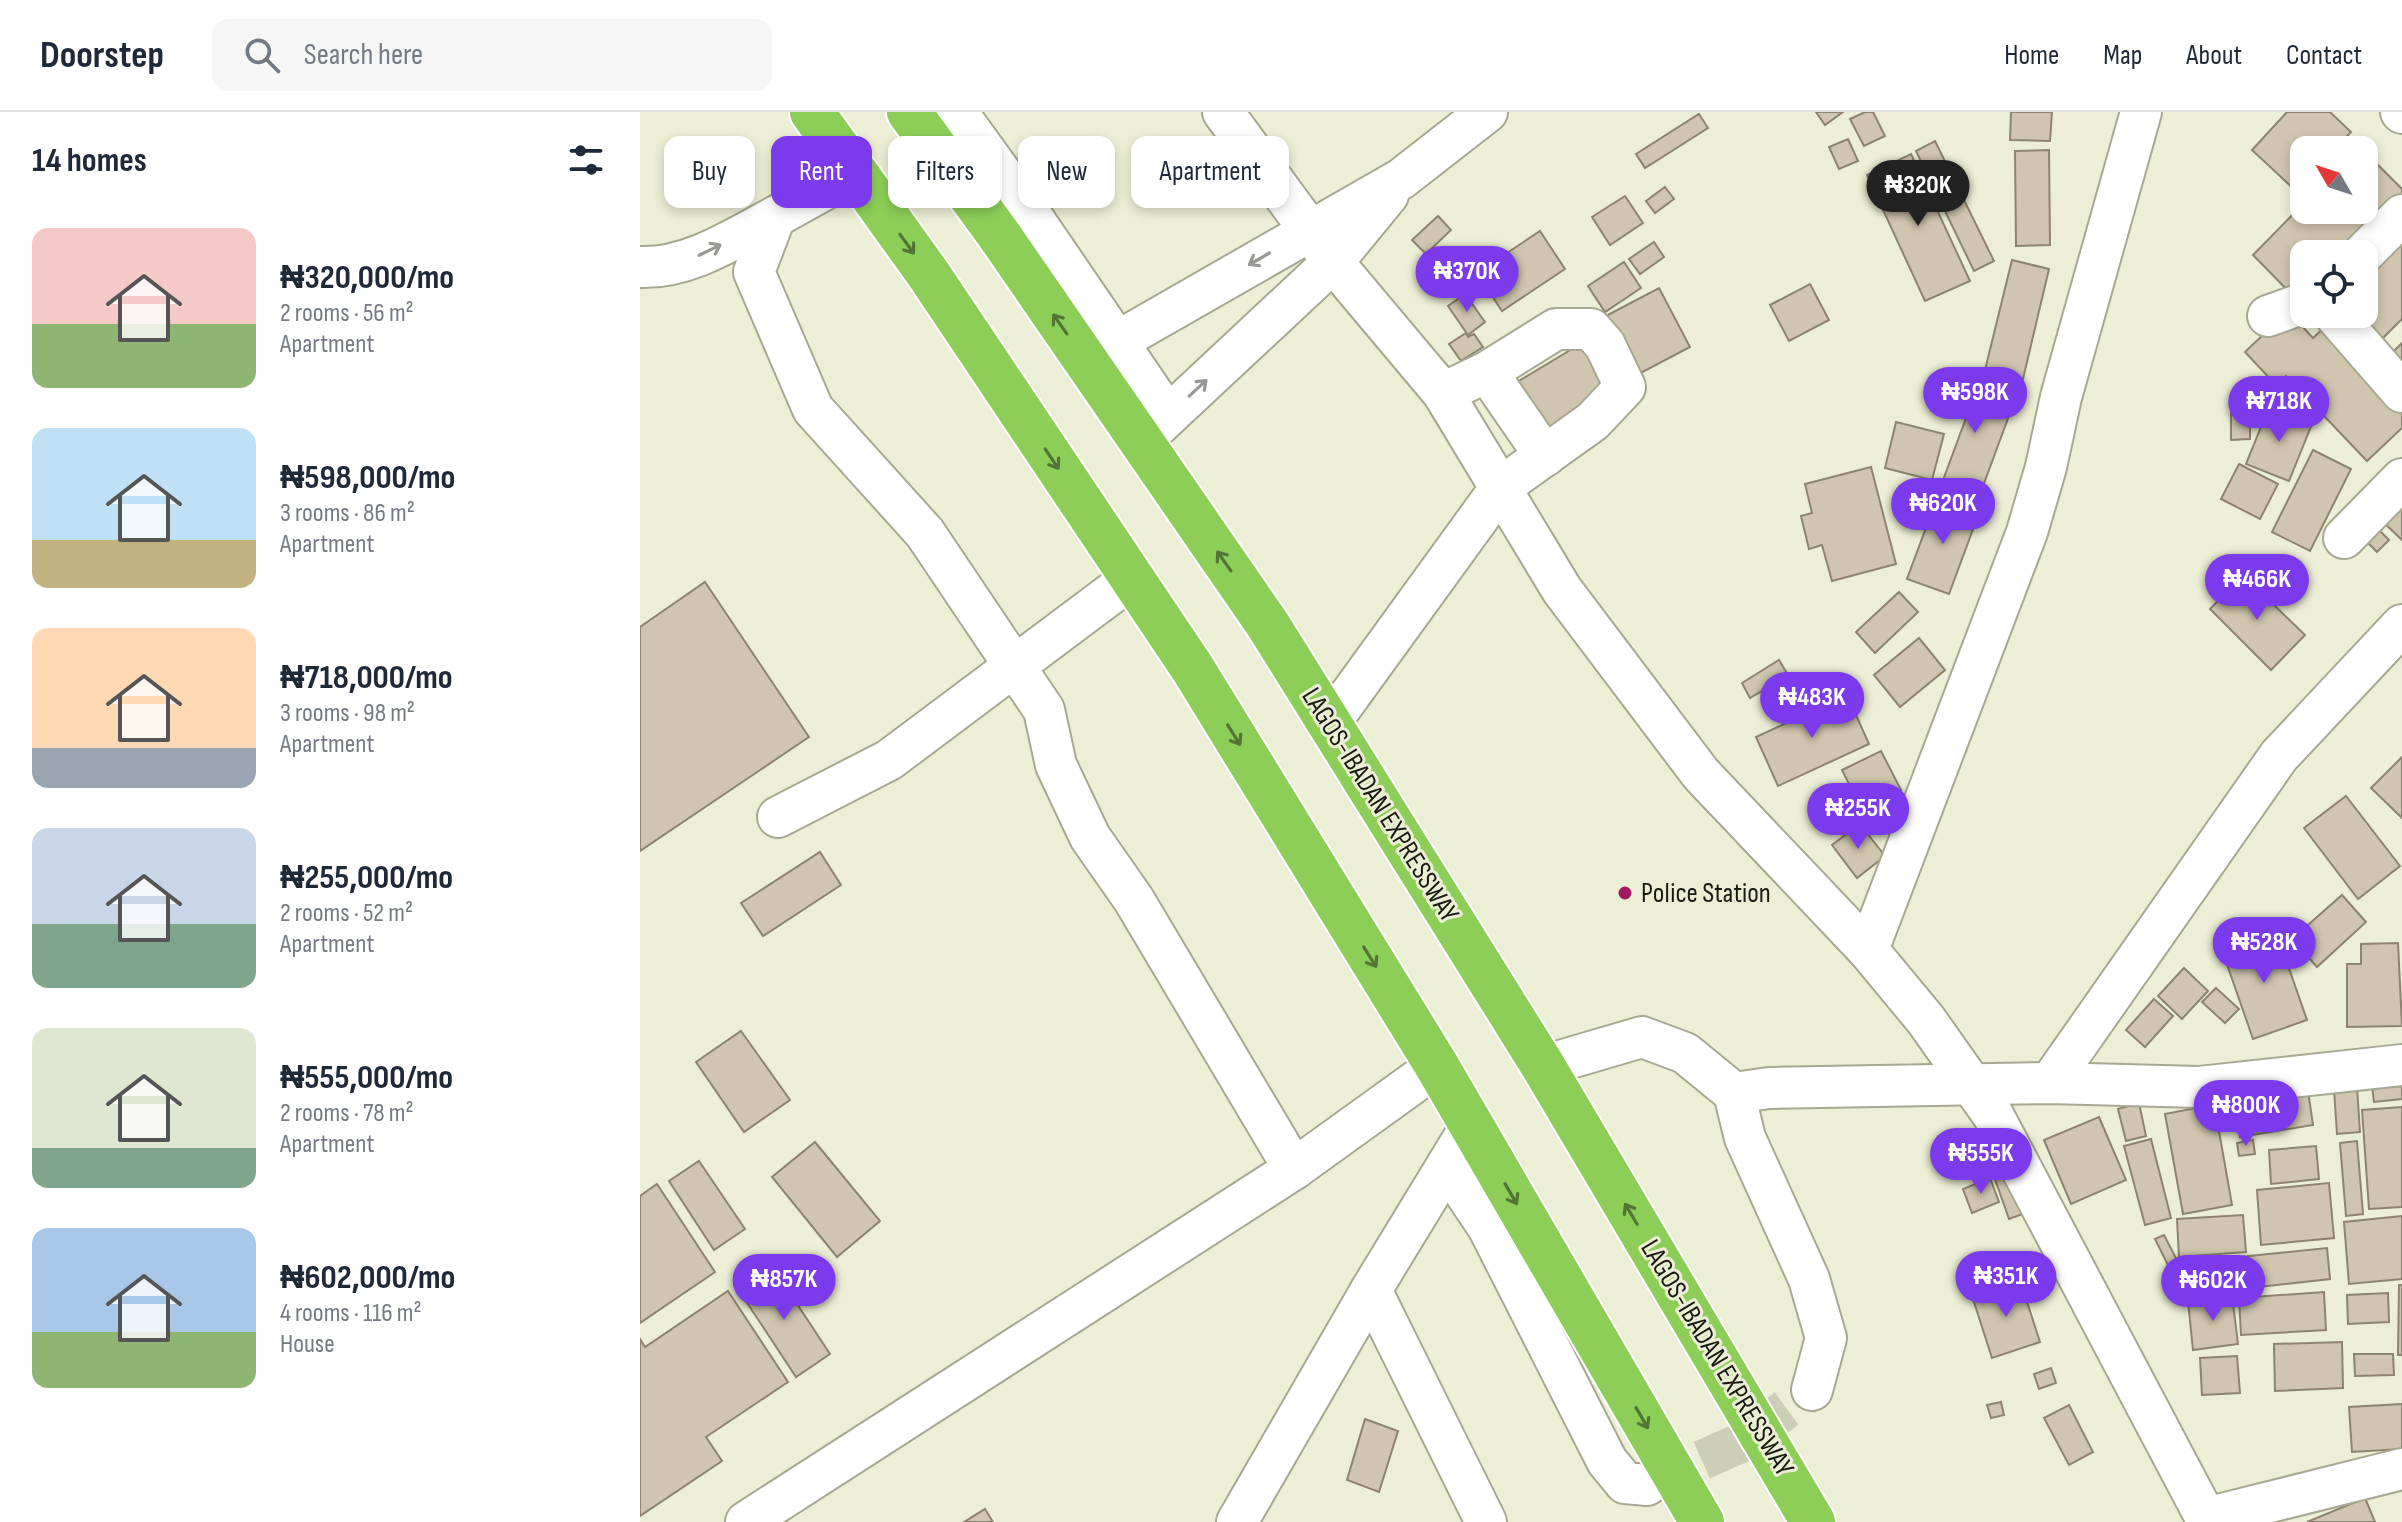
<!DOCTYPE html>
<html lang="en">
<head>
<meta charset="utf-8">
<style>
  :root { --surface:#fff; --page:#f6f6f7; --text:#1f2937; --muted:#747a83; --line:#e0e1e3; --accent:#7c3aed }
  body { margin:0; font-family:"Sofia Sans Condensed",sans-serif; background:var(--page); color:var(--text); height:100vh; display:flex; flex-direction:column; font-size:30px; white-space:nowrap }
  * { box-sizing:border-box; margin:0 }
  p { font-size:26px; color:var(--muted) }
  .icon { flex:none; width:44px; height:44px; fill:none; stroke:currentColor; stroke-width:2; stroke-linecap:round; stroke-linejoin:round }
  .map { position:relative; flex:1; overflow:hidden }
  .side { display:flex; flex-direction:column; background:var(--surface); width:640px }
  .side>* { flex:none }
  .hud { position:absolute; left:24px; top:24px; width:760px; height:72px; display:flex; gap:16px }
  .needle { width:52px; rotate:309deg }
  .controls { position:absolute; left:1650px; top:24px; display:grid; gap:16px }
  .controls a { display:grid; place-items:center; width:88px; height:88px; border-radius:16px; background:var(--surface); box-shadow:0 4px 12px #0003; font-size:40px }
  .price { position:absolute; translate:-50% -68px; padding:0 18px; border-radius:28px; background:var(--accent); color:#fff; font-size:26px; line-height:52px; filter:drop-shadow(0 2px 4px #0008) }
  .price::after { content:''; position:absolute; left:50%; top:48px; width:24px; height:18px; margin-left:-12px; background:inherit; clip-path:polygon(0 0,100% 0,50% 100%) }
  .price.on { background:#222; color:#fff }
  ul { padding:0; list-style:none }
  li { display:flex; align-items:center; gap:24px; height:200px; padding:0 32px }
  li span { display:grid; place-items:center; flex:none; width:224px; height:160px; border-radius:16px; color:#555 }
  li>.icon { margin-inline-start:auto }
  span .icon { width:96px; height:96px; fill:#fffc; stroke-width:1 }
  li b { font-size:34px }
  h2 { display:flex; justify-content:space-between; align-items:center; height:96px; padding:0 32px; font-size:34px }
  .chip { padding:0 28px; border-radius:16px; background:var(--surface); box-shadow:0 4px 12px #0003; font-size:28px; line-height:72px }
  .chip.on { background:var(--accent); color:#fff }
  header { display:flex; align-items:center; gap:48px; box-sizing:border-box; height:112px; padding:0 40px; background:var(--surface); border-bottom:2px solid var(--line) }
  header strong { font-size:38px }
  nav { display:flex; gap:44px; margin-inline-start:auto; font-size:28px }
  .search { width:560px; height:72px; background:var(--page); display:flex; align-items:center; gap:20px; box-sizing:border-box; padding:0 28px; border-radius:16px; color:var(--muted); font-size:30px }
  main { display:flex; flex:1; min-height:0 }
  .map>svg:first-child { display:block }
  .building { fill:#d0c6af; stroke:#8d846f; stroke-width:2 }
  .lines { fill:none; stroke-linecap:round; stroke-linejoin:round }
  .minor-tunnel { stroke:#ccceb8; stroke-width:40; stroke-dasharray:40 20; stroke-linecap:butt }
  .minor-casing { stroke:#a7a891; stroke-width:44 }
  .highway-casing { stroke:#fff; stroke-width:48 }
  .minor { stroke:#fff; stroke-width:40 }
  .highway { stroke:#8dce59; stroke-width:44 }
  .oneway { stroke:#537435 }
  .oneway2 { stroke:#989894 }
  .poi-dot { fill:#a31962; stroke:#eceed5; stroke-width:3 }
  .labels { text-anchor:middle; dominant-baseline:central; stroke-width:6; stroke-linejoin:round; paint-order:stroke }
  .street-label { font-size:28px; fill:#191a11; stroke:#eceed5 }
  .poi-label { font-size:28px; fill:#191a11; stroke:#eceed5; text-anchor:start }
</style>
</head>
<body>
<header>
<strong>Doorstep</strong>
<div class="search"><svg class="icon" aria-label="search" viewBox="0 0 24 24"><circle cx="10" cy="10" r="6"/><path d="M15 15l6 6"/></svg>Search here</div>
<nav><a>Home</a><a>Map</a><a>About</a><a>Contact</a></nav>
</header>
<main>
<section class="side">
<h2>14 homes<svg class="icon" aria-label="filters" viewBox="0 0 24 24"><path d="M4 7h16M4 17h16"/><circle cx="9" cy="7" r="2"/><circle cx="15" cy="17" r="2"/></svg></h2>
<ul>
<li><span style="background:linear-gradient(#f6c9c9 60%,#8fb573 0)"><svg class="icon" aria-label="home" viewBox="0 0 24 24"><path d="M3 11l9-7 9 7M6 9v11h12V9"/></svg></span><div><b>₦320,000/mo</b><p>2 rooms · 56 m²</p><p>Apartment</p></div></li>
<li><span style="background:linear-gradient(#bfe0f5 70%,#c2b280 0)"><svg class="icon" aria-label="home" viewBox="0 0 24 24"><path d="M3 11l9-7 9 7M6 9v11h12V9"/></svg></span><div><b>₦598,000/mo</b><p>3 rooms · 86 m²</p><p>Apartment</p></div></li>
<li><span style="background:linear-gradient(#ffd9b3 75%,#9aa5b1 0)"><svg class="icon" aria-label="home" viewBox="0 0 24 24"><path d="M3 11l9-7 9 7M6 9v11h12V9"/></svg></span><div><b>₦718,000/mo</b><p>3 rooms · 98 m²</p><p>Apartment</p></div></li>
<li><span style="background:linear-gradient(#c9d6e8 60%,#7fa58c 0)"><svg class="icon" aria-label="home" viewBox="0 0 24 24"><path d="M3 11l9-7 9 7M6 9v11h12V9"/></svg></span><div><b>₦255,000/mo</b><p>2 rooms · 52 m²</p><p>Apartment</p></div></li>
<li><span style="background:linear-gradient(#dfe7d0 75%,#7fa58c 0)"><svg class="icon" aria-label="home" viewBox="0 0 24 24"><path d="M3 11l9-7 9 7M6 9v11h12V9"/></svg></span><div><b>₦555,000/mo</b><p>2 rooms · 78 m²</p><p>Apartment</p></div></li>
<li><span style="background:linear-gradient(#a9c7e8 65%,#8fb573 0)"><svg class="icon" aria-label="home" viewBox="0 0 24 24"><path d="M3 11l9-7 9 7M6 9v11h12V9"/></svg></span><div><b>₦602,000/mo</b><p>4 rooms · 116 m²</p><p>House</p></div></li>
</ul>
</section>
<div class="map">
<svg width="1762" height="1410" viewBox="0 0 1762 1410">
  <rect width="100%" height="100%" fill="#eceed5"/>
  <g class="building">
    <path d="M 1176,0 L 1203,0 L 1185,13 Z"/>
    <path d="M 1225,0 L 1233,0 L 1245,24 L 1224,34 L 1210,7 Z"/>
    <path d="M 1371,0 L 1412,0 L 1410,29 L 1370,28 Z"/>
    <path d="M 1647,0 L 1690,0 L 1711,20 L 1694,38 L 1664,38 L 1664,70 L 1656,79 L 1612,38 Z"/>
    <path d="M 1059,2 L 1068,16 L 1005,56 L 996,42 Z"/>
    <path d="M 1208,27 L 1218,49 L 1199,57 L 1189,35 Z"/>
    <path d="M 1295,29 L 1354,149 L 1334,159 L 1276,39 Z"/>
    <path d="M 1409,38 L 1410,133 L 1376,134 L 1375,39 Z"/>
    <path d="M 1724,39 L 1762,77 L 1762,87 L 1707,142 L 1664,142 L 1664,185 L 1659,190 L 1613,143 L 1664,91 L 1664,98 L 1724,98 Z"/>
    <path d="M 1271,42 L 1330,169 L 1285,189 L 1227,63 Z"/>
    <path d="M 1025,75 L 1034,87 L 1015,101 L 1006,89 Z"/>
    <path d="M 985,84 L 1003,111 L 970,133 L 952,105 Z"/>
    <path d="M 798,104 L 811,118 L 786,142 L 772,128 Z"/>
    <path d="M 900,119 L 925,157 L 862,199 L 837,161 Z"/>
    <path d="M 1762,123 L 1762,207 L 1743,226 L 1720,202 L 1724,202 L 1724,161 Z"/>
    <path d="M 1014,130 L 1024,145 L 1000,162 L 989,147 Z"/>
    <path d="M 1372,148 L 1409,157 L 1382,271 L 1344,262 Z"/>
    <path d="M 984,150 L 1001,176 L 965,200 L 948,174 Z"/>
    <path d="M 1170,172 L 1189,208 L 1149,229 L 1130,193 Z"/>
    <path d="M 1019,176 L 1050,235 L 997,263 L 966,204 Z"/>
    <path d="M 825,182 L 845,210 L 828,223 L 808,194 Z"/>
    <path d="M 1648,199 L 1673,226 L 1687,213 L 1762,292 L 1762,316 L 1727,349 L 1646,264 L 1636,273 L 1605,240 Z"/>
    <path d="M 826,221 L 828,225 L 834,222 L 843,235 L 821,249 L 809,232 Z"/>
    <path d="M 952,225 L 981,272 L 896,324 L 867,276 Z"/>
    <path d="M 1762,231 L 1762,258 L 1748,245 Z"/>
    <path d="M 1313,268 L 1374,290 L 1339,385 L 1302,371 L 1326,306 L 1302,298 Z"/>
    <path d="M 1591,286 L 1610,286 L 1610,327 L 1591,328 Z"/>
    <path d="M 1629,295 L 1672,312 L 1649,369 L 1606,352 Z"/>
    <path d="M 1256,310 L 1304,322 L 1292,368 L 1245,356 Z"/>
    <path d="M 1673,338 L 1711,357 L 1670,439 L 1632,420 Z"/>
    <path d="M 1599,352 L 1638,372 L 1620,407 L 1581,387 Z"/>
    <path d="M 1231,355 L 1256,452 L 1192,469 L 1182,433 L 1169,437 L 1161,404 L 1172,401 L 1165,372 Z"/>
    <path d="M 1762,385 L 1762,428 L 1741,408 Z"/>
    <path d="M 1297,386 L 1339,401 L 1309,482 L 1267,467 Z"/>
    <path d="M 1737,416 L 1749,428 L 1737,440 L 1725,428 Z"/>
    <path d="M 1603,463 L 1665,523 L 1631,558 L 1570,497 Z"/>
    <path d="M 65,470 L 169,625 L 0,739 L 0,515 Z"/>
    <path d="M 1259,480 L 1278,500 L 1235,541 L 1216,520 Z"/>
    <path d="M 1279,526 L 1305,558 L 1260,595 L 1234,563 Z"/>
    <path d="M 1139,548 L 1148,563 L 1110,586 L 1102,571 Z"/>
    <path d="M 1207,583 L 1229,632 L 1138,674 L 1116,625 Z"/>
    <path d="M 1241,639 L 1261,678 L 1222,698 L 1202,658 Z"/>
    <path d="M 1762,645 L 1762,706 L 1731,676 Z"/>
    <path d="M 1706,684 L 1760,754 L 1718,787 L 1664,716 Z"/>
    <path d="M 1220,712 L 1245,744 L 1217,766 L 1192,733 Z"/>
    <path d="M 180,740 L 201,773 L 123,824 L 101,791 Z"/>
    <path d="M 1702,783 L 1726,810 L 1677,855 L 1652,827 Z"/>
    <path d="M 1636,819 L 1667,908 L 1613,927 L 1582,838 Z"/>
    <path d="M 1758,831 L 1762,914 L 1707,915 L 1707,852 L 1721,852 L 1721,832 Z"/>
    <path d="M 1544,856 L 1568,879 L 1542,907 L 1518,884 Z"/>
    <path d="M 1576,876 L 1599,897 L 1585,911 L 1562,890 Z"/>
    <path d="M 1514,887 L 1533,904 L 1505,935 L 1486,918 Z"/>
    <path d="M 101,919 L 150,988 L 104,1020 L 56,950 Z"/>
    <path d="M 1762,971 L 1762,987 L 1734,990 L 1732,974 Z"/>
    <path d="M 1667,972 L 1673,1013 L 1600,1025 L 1594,984 Z"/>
    <path d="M 1717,975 L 1720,1020 L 1697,1022 L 1694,977 Z"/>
    <path d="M 1499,991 L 1506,1024 L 1486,1029 L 1478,997 Z"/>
    <path d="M 1561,995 L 1563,1004 L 1576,1002 L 1592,1093 L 1543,1102 L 1525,1002 Z"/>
    <path d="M 1762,995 L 1762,1095 L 1729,1097 L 1722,998 Z"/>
    <path d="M 1459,1005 L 1486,1068 L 1431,1092 L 1404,1028 Z"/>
    <path d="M 1511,1027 L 1531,1106 L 1505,1113 L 1484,1034 Z"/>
    <path d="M 1613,1028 L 1615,1042 L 1599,1044 L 1597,1031 Z"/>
    <path d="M 1717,1029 L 1723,1102 L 1706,1104 L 1700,1031 Z"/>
    <path d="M 175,1030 L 240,1109 L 197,1145 L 132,1065 Z"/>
    <path d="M 1676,1034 L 1679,1067 L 1631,1072 L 1629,1038 Z"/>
    <path d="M 59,1049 L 105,1117 L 74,1138 L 29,1069 Z"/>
    <path d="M 1369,1062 L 1383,1102 L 1369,1107 L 1355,1067 Z"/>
    <path d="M 1350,1066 L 1359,1090 L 1332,1101 L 1323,1077 Z"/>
    <path d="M 1689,1071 L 1694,1126 L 1621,1133 L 1617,1078 Z"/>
    <path d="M 17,1072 L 75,1160 L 0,1211 L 0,1084 Z"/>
    <path d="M 1603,1103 L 1606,1140 L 1539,1145 L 1537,1107 Z"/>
    <path d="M 1762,1104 L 1762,1167 L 1709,1172 L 1704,1110 Z"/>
    <path d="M 1524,1123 L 1537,1148 L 1528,1153 L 1515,1127 Z"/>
    <path d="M 1687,1136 L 1690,1167 L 1573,1180 L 1571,1148 Z"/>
    <path d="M 132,1154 L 190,1242 L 156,1265 L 98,1177 Z"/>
    <path d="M 1380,1168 L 1400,1230 L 1352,1246 L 1332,1184 Z"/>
    <path d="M 1759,1173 L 1762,1173 L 1762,1243 L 1758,1243 Z"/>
    <path d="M 88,1179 L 148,1270 L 66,1325 L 82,1349 L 0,1404 L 0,1227 L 5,1235 Z"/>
    <path d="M 1684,1180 L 1686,1218 L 1601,1223 L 1599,1186 Z"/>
    <path d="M 1748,1181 L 1749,1210 L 1708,1212 L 1707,1183 Z"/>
    <path d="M 1592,1183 L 1598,1232 L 1553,1238 L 1548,1189 Z"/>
    <path d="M 1702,1230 L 1703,1276 L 1635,1279 L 1634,1232 Z"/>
    <path d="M 1714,1242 L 1753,1242 L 1754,1263 L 1715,1264 Z"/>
    <path d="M 1597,1244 L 1600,1281 L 1562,1283 L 1560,1246 Z"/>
    <path d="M 1411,1256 L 1416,1271 L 1399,1277 L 1394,1262 Z"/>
    <path d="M 1361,1290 L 1364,1303 L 1351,1306 L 1347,1293 Z"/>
    <path d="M 1762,1292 L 1762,1337 L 1712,1340 L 1709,1295 Z"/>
    <path d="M 1429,1293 L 1453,1340 L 1429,1353 L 1404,1306 Z"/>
    <path d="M 725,1307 L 758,1319 L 739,1380 L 707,1368 Z"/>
    <path d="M 1725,1386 L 1735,1410 L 1667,1410 Z"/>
    <path d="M 345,1397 L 353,1410 L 324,1410 Z"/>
  </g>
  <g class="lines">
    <path class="minor-tunnel" d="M 1007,1373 L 1098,1332 L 1172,1278"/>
    <g class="minor-casing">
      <g id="minor">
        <path d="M 317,0 L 382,90 L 528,304"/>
        <path d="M 583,0 L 693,150 L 803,281 L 922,478 L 1061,662 L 1228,838 L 1286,908 L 1353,1003 L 1568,1410"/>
        <path d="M 1761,0 L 1762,1"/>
        <path d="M 216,60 L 135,105 L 114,160 L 173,297 L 285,421 L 404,598 L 416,653 L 450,725 L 494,788 L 654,1057"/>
        <path d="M 1723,142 L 1762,103"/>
        <path d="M 0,155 C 48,157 93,127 135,105"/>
        <path d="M 1694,202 L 1762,280"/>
        <path d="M 1628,204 L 1664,191"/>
        <path d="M 445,248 L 761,67 L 847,0"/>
        <path d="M 847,260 L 905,344"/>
        <path d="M 511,320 L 693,150 L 748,83"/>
        <path d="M 1704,426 L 1762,367"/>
        <path d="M 689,612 L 861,375 L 953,309 L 985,275 L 965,233 L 951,217 L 916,217 L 847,260 L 803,281"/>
        <path d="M 138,705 L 249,648 L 492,466"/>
        <path d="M 1228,838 L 1387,420 L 1406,355 L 1421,285 L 1501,0"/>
        <path d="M 903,954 L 1002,925 L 1045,941 L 1094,981 L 1129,976 L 1410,971 L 1559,975 L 1762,953"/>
        <path d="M 1410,971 L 1639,644 L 1762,513"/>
        <path d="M 1094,981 L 1105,1026 L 1169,1167 L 1186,1226 L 1172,1278"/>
        <path d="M 807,1054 L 848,1115 L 967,1349 L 985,1371 L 1007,1373"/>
        <path d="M 731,1178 L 846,1410"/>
        <path d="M 1566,1406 L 1762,1357"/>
        <path d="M 106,1410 L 654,1057 L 797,954"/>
        <path d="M 597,1410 L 731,1178 L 831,1014"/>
      </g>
    </g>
    <g class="highway-casing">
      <g id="highway">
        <path d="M 172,0 L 289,163 L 553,557 L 797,954 L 1062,1410"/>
        <path d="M 269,0 L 359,123 L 628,513 L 903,954 L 1173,1410"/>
      </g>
    </g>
    <use href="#minor" class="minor"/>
    <use href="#highway" class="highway"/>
  </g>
  <defs><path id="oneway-shaft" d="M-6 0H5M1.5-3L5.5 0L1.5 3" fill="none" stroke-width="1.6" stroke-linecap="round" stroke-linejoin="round" transform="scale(2)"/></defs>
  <g class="oneway">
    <use href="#oneway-shaft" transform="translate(267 132) rotate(54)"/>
    <use href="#oneway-shaft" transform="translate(420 212) rotate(-125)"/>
    <use href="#oneway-shaft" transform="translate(412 347) rotate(56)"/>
    <use href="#oneway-shaft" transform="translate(584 449) rotate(-125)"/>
    <use href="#oneway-shaft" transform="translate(594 623) rotate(58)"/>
    <use href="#oneway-shaft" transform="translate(730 845) rotate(58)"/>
    <use href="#oneway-shaft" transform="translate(871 1082) rotate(60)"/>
    <use href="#oneway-shaft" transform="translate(991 1102) rotate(-121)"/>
    <use href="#oneway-shaft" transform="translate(1002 1306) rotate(60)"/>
  </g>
  <g class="oneway2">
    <use href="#oneway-shaft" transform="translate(70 138) rotate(-26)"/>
    <use href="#oneway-shaft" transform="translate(619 147) rotate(150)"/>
    <use href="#oneway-shaft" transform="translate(558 276) rotate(-43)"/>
  </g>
  <circle class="poi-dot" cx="985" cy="781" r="8"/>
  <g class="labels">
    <g class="street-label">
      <text transform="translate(740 693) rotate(58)">LAGOS-IBADAN EXPRESSWAY</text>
      <text transform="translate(1077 1246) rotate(59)">LAGOS-IBADAN EXPRESSWAY</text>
    </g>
    <g class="poi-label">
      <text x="1001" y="781">Police Station</text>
    </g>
  </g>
</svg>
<div class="controls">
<a><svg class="needle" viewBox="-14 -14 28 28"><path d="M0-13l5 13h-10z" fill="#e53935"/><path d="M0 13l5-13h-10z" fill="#747a83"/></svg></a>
<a><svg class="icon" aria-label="locate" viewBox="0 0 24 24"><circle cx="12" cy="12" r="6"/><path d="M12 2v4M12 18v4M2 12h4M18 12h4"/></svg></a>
</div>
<b class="price on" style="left:1278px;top:116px">₦320K</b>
<b class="price" style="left:827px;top:202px">₦370K</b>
<b class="price" style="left:1335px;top:323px">₦598K</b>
<b class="price" style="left:1639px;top:332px">₦718K</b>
<b class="price" style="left:1303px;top:434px">₦620K</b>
<b class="price" style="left:1617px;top:510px">₦466K</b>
<b class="price" style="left:1172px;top:628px">₦483K</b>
<b class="price" style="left:1218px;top:739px">₦255K</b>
<b class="price" style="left:1624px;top:873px">₦528K</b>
<b class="price" style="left:1606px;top:1036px">₦800K</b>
<b class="price" style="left:1341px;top:1084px">₦555K</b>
<b class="price" style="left:1366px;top:1207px">₦351K</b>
<b class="price" style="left:144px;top:1210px">₦857K</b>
<b class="price" style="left:1573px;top:1211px">₦602K</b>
<div class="hud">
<a class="chip">Buy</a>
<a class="chip on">Rent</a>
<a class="chip">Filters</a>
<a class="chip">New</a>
<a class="chip">Apartment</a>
</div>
</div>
</main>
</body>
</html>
